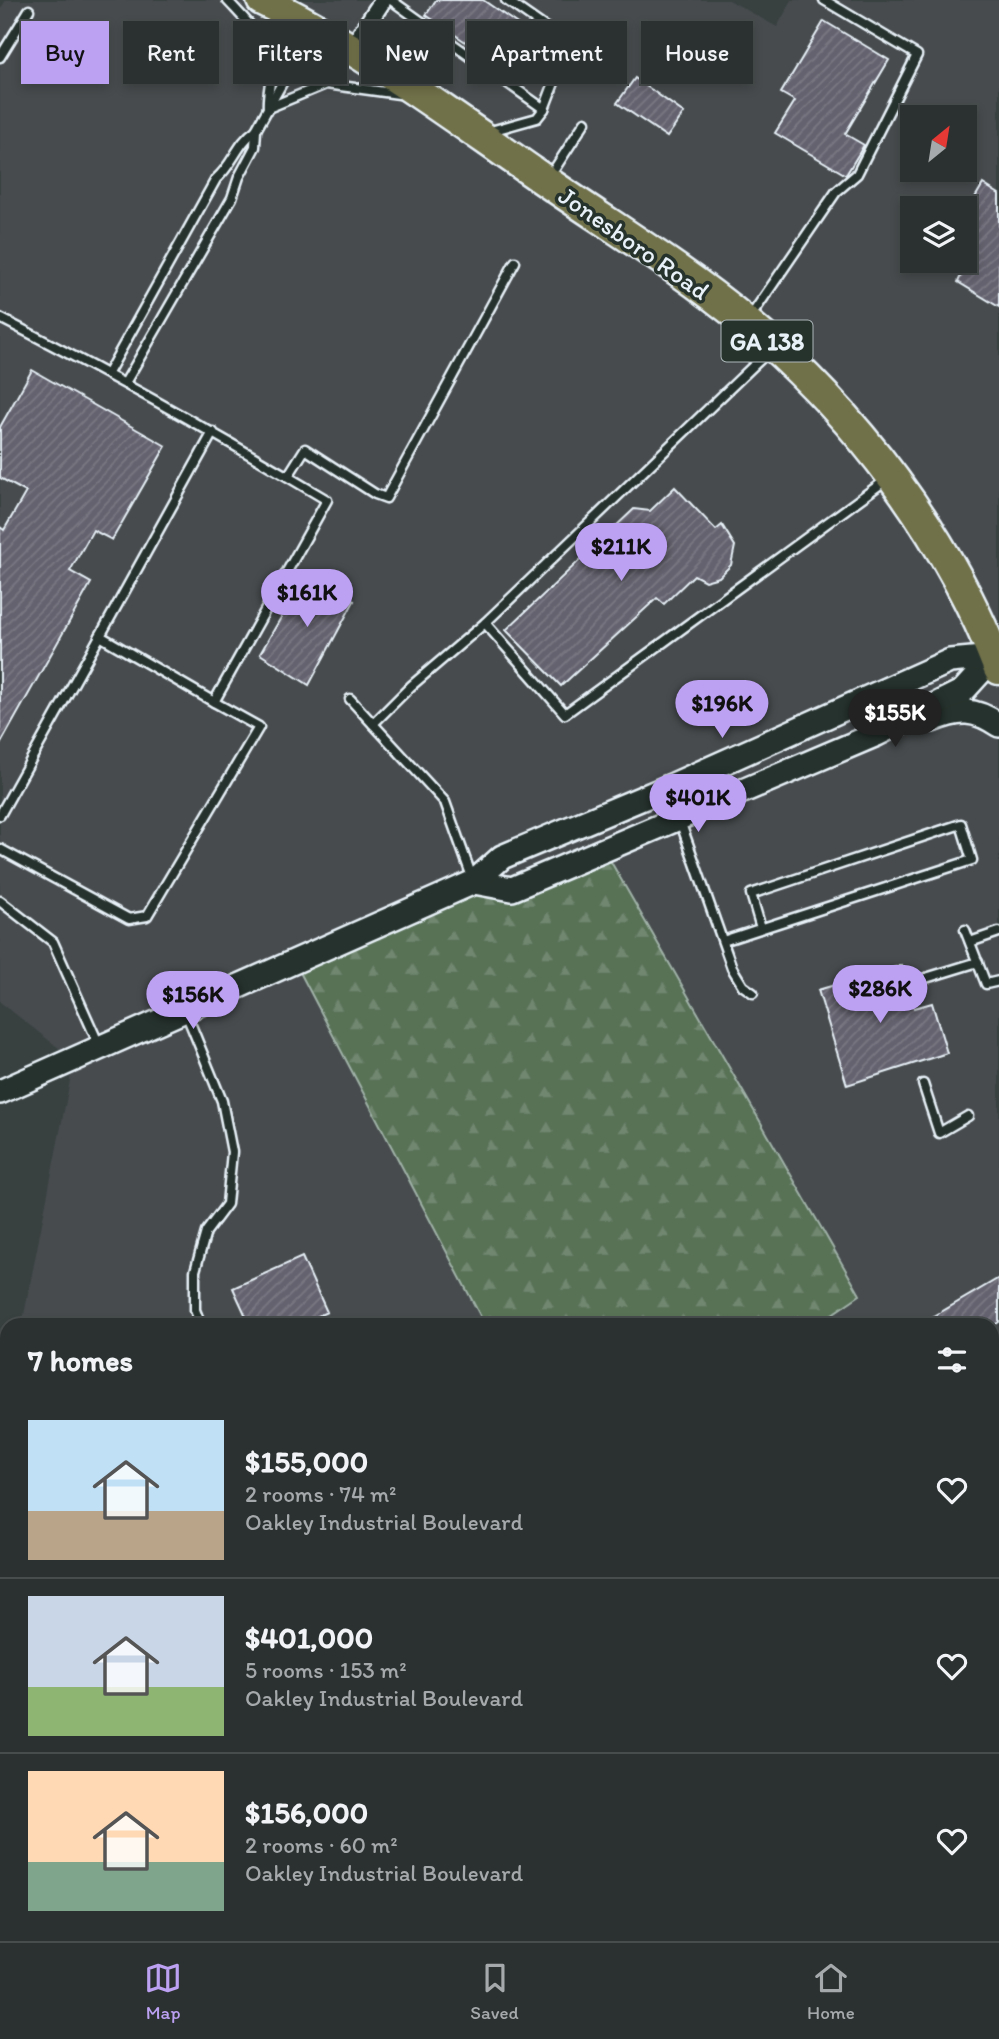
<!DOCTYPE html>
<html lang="en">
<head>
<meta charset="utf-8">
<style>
  :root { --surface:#2b3130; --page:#373d3c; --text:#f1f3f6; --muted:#a6a9ab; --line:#474c4c; --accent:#bca0f2 }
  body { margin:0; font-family:Itim,sans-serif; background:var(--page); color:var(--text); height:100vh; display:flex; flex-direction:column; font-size:26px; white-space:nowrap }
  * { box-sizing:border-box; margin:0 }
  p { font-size:23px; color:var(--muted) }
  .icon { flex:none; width:38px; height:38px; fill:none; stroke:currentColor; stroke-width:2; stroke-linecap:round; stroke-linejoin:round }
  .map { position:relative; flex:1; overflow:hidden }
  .side { position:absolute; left:0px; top:1318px; width:999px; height:625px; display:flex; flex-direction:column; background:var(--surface); border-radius:21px 21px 0 0; box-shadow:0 4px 10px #0003,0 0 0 2px var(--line) }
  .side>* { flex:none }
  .guide { position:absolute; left:21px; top:21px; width:957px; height:63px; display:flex; gap:14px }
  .needle { width:46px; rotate:30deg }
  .fabs { position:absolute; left:900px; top:105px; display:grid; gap:14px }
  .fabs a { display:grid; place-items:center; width:77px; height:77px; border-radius:0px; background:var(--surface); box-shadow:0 4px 10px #0003,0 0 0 2px var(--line); font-size:35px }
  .price { position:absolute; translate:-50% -60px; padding:0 16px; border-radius:24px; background:var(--accent); color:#111; font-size:23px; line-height:46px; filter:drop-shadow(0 2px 4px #0008) }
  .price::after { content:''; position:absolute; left:50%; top:42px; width:21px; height:16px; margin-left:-10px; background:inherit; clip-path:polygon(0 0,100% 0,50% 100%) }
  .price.active { background:#222; color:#fff }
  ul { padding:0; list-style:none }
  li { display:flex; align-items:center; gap:21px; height:175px; padding:0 28px }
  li+li { border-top:2px solid var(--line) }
  li span { display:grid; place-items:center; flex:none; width:196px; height:140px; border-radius:0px; color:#555 }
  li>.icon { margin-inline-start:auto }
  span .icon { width:84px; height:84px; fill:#fffc; stroke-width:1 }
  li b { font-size:30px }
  h2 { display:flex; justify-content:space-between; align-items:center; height:84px; padding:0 28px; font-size:30px }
  .chip { padding:0 24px; border-radius:0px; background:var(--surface); box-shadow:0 4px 10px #0003,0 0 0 2px var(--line); font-size:24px; line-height:63px }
  .chip.active { background:var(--accent); color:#111 }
  .dock { display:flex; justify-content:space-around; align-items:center; height:98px; border-top:2px solid var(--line); background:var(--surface); font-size:19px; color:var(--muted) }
  .dock a { display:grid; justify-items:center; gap:4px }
  .dock .active { color:var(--accent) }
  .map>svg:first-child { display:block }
  .built { fill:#464b4e; fill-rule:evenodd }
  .forest { fill:url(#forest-firs); stroke:#a0b2a8; stroke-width:2 }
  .building { fill:url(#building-hatch); stroke:#e8f1f8; stroke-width:2 }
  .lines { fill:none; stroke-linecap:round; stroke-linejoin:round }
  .lane-casing { stroke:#e8f1f8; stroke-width:13 }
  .street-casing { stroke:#e8f1f8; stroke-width:21 }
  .secondary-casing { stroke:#e8f1f8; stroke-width:28 }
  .highway-casing { stroke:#e8f1f8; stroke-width:35 }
  .lane { stroke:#26332d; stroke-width:8 }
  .street { stroke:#26332d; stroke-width:16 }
  .secondary { stroke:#26332d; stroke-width:23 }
  .highway { stroke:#6f704a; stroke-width:30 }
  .labels { text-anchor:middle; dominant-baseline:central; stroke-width:7; stroke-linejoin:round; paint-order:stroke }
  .shield { fill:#26332d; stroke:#aeb8bb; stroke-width:2 }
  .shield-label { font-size:24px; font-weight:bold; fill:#e8f1f8 }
  .street-label { font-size:26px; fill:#e8f1f8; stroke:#26332d }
</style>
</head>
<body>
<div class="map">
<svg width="999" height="1941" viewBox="0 0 999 1941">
  <defs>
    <pattern id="forest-firs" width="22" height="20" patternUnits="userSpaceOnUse" patternTransform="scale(1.75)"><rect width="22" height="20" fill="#597257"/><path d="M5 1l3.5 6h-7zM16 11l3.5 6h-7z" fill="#718770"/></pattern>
    <pattern id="building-hatch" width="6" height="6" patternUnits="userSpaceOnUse" patternTransform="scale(1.75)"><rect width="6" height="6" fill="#64626e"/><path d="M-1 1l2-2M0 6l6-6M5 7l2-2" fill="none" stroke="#7a7983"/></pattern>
  </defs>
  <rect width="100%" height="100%" fill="#394140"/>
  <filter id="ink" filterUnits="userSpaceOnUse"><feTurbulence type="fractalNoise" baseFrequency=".0143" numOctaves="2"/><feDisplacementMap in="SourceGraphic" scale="14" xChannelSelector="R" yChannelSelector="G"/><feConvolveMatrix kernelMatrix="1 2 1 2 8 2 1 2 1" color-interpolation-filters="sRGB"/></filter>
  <g filter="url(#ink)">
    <path class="built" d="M 6,0 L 729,0 L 777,27 L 792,0 L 999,0 L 999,1941 L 967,1941 L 957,1936 L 992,1936 L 992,1325 L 816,1325 L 859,1295 L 292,957 L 485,1325 L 22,1325 L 74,1060 L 0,1002 L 0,10 ZM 912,117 L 964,117 L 964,170 L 912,170 ZM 912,208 L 964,208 L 964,261 L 912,261 Z"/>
    <path class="forest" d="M 603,848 L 860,1295 L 816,1325 L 485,1325 L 292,957 Z"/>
    <g class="building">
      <path d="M 436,0 L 483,0 L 549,46 L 524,82 L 426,15 Z"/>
      <path d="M 824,21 L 889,60 L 845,134 L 864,145 L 846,175 L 775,133 L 795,101 L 781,93 Z"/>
      <path d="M 635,78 L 684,113 L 667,137 L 617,103 Z"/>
      <path d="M 983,184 L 999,194 L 999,307 L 958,282 L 973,249 L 964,244 L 964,216 Z"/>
      <path d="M 32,370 L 166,446 L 112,540 L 93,530 L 70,571 L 91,583 L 0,745 L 0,527 L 4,530 L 26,492 L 0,478 L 0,427 Z"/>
      <path d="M 675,487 L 716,530 L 722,525 L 735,546 L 731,565 L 719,577 L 705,581 L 694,575 L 664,604 L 657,598 L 561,686 L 506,630 L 634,509 L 650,511 Z"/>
      <path d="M 306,574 L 354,601 L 309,685 L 260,654 Z"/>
      <path d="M 902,965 L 914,1008 L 932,1003 L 947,1053 L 847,1085 L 818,990 Z"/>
      <path d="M 302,1257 L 327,1312 L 298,1325 L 250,1325 L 233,1288 Z"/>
      <path d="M 999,1278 L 999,1322 L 994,1325 L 919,1325 Z"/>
    </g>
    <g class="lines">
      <g class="lane-casing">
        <g id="lane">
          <path d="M 227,0 C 246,21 272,43 271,75 C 270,86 267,96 268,108 L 326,84 L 399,94"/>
          <path d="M 391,0 L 544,109"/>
          <path d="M 0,57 L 29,10"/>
          <path d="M 487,132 L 537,118 L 544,109 L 567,49 L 562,39 L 506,0"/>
          <path d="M 550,176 L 585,122"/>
          <path d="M 0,318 C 112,375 220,436 327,500 L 214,702 L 100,636 L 213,432"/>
          <path d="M 749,319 L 836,192 L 857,174 L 917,55 L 824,0"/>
          <path d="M 108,373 L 216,179 C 233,165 237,143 256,130 L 311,31"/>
          <path d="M 125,383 L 232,198 L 239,177 L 255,147 L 256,130"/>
          <path d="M 288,476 L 305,449 L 375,494 L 386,498 L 515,262"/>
          <path d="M 485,623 L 565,714 L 886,480"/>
          <path d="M 350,699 L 445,802 L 473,880"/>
          <path d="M 373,724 L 411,686 L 485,623 L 771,349"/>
          <path d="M 0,815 L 100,636"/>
          <path d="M 680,821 L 732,968 L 743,986 L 753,993"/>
          <path d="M 0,849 L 129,919 L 147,916 L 259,727 L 214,702"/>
          <path d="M 0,901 L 53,942 L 99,1045"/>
          <path d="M 965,930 L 986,984 L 999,981"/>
          <path d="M 723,941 L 972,860 L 961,824 L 751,894 L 761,928"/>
          <path d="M 970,942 L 999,932"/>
          <path d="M 916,981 L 978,962"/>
          <path d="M 186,1013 L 222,1101 L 232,1152 L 227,1204 L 206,1232 L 195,1271 L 195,1310 L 201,1325"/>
          <path d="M 923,1084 L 939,1133 L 968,1116"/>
          <path d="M 992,1796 L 999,1801"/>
        </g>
      </g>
      <g class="street-casing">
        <g id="street">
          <path d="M 351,49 L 383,0"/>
          <path d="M 0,1533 L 7,1536"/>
          <path d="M 0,1771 L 7,1776"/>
          <path d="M 741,1936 L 747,1941"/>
          <path d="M 393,1941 L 393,1936"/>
        </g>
      </g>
      <g class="secondary-casing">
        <g id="secondary">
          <path d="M 932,720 C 959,709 974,708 999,725"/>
          <path d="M 474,882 L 512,889 L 877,734 L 963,691 L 994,657"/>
          <path d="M 0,1092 L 474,882 L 502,857 L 671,786 L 950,661 L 994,657"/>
        </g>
      </g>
      <g class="highway-casing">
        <path id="highway" d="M 262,0 C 359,47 446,112 534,173 C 604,222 680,267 746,322 C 856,414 947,534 999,669"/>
      </g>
      <use href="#lane" class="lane"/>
      <use href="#street" class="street"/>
      <use href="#secondary" class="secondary"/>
      <use href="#highway" class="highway"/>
    </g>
  </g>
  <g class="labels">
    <rect class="shield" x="721.5" y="320.5" width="91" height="41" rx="5"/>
    <g class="shield-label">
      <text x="767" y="341">GA 138</text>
    </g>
    <g class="street-label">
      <text transform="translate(634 243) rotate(35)">Jonesboro Road</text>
    </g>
  </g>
</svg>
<div class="fabs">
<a><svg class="needle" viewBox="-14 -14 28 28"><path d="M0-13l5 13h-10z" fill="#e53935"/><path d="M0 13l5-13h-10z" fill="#a6a9ab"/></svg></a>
<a><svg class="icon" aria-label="layers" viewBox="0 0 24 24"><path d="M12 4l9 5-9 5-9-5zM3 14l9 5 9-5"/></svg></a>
</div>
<b class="price" style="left:621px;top:583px">$211K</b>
<b class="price" style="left:307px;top:629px">$161K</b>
<b class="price" style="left:722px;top:740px">$196K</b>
<b class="price active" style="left:895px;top:749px">$155K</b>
<b class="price" style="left:698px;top:834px">$401K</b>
<b class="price" style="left:880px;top:1025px">$286K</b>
<b class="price" style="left:193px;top:1031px">$156K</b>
<div class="guide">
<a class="chip active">Buy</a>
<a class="chip">Rent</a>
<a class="chip">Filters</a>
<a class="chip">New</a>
<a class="chip">Apartment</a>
<a class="chip">House</a>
</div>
<section class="side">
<h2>7 homes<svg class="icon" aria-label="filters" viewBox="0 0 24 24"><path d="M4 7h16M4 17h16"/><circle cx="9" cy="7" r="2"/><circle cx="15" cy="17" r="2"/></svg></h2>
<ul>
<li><span style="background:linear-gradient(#bfe0f5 65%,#b9a48a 0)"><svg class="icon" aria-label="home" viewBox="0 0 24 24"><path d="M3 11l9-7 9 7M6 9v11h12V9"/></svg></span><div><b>$155,000</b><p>2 rooms · 74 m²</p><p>Oakley Industrial Boulevard</p></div><svg class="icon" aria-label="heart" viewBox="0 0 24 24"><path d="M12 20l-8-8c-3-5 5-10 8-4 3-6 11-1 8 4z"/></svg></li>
<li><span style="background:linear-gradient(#c9d6e8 65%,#8fb573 0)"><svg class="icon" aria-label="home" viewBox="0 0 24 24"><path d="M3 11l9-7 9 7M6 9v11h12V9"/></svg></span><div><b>$401,000</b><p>5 rooms · 153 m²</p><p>Oakley Industrial Boulevard</p></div><svg class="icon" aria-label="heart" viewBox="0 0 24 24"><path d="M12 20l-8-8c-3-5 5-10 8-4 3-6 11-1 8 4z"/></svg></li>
<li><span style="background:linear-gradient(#ffd9b3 65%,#7fa58c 0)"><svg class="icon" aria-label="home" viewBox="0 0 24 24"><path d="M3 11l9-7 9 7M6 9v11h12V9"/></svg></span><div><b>$156,000</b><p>2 rooms · 60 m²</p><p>Oakley Industrial Boulevard</p></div><svg class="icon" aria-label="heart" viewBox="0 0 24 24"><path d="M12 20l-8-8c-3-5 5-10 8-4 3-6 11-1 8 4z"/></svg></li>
</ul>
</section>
</div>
<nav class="dock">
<a class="active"><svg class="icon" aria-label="map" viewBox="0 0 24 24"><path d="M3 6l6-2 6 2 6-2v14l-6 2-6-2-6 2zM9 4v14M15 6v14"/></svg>Map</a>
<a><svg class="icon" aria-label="saved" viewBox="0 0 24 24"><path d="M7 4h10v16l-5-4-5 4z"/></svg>Saved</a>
<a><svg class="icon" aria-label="home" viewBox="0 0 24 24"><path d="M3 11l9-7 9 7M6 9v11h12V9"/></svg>Home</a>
</nav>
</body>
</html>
